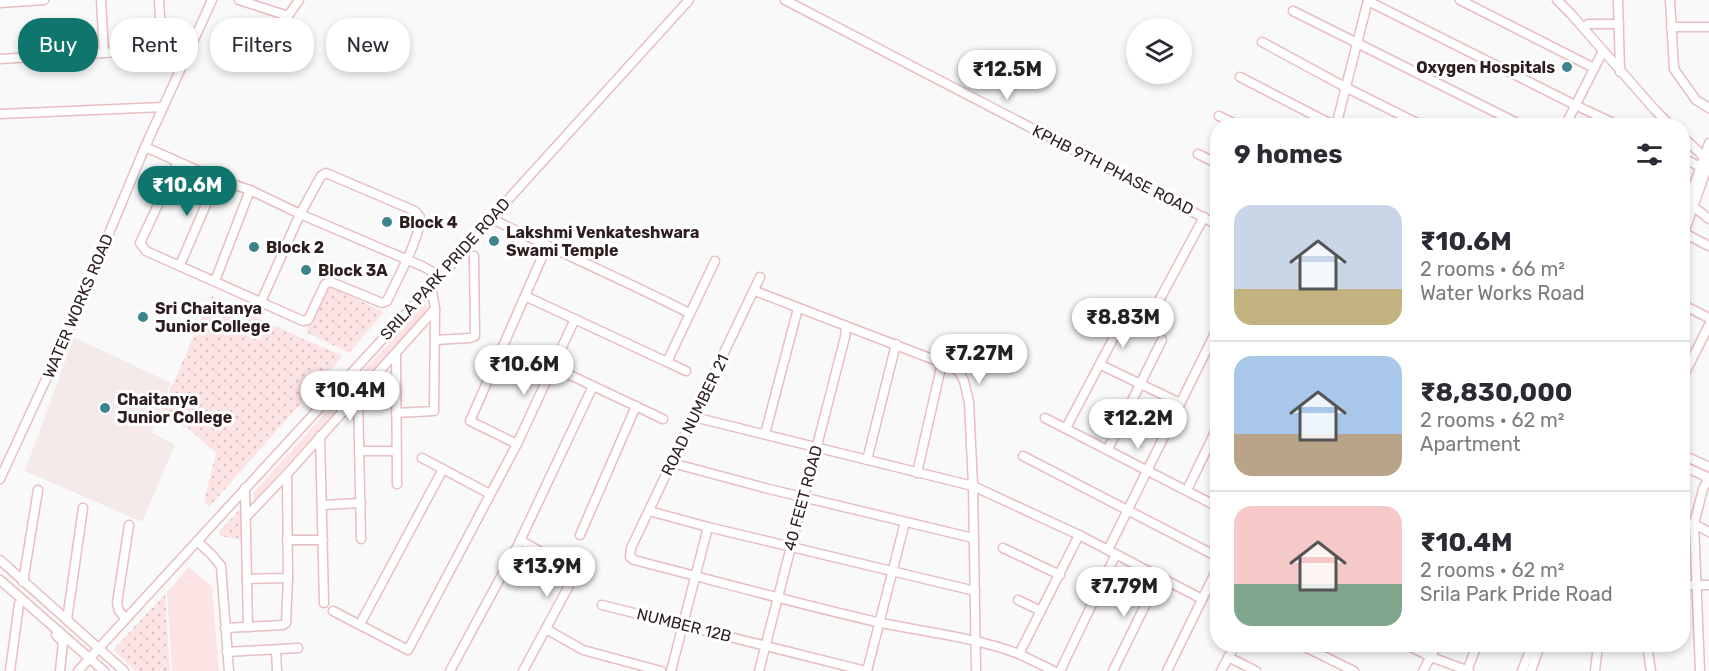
<!DOCTYPE html>
<html lang="en">
<head>
<meta charset="utf-8">
<style>
  :root { --surface:#fff; --page:#f2f2f3; --text:#2b2b33; --muted:#7c7c81; --line:#e1e1e2; --accent:#0f766e }
  body { margin:0; font-family:Rubik,sans-serif; background:var(--page); color:var(--text); height:100vh; display:flex; flex-direction:column; font-size:22px; white-space:nowrap }
  * { box-sizing:border-box; margin:0 }
  p { font-size:20px; color:var(--muted) }
  .icon { flex:none; width:33px; height:33px; fill:none; stroke:currentColor; stroke-width:2; stroke-linecap:round; stroke-linejoin:round }
  .map { position:relative; flex:1; overflow:hidden }
  .sheet { position:absolute; left:1210px; top:118px; width:480px; height:534px; display:flex; flex-direction:column; background:var(--surface); border-radius:24px; box-shadow:0 3px 9px #0003 }
  .sheet>* { flex:none }
  .guide { position:absolute; left:18px; top:18px; width:570px; height:54px; display:flex; gap:12px }
  .buttons { position:absolute; left:1126px; top:18px; display:grid; gap:12px }
  .buttons a { display:grid; place-items:center; width:66px; height:66px; border-radius:50%; background:var(--surface); box-shadow:0 3px 9px #0003; font-size:30px }
  .price { position:absolute; translate:-50% -51px; padding:0 14px; border-radius:21px; background:#fff; color:#222; font-size:20px; line-height:39px; filter:drop-shadow(0 2px 3px #0008) }
  .price::after { content:''; position:absolute; left:50%; top:36px; width:18px; height:14px; margin-left:-9px; background:inherit; clip-path:polygon(0 0,100% 0,50% 100%) }
  .price.current { background:var(--accent); color:#fff }
  ul { padding:0; list-style:none }
  li { display:flex; align-items:center; gap:18px; height:150px; padding:0 24px }
  li+li { border-top:2px solid var(--line) }
  li span { display:grid; place-items:center; flex:none; width:168px; height:120px; border-radius:18px; color:#555 }
  li>.icon { margin-inline-start:auto }
  span .icon { width:72px; height:72px; fill:#fffc; stroke-width:1 }
  li b { font-size:26px }
  h2 { display:flex; justify-content:space-between; align-items:center; height:72px; padding:0 24px; font-size:26px }
  .chip { padding:0 21px; border-radius:24px; background:var(--surface); box-shadow:0 3px 9px #0003; font-size:21px; line-height:54px }
  .chip.current { background:var(--accent); color:#fff }
  .map>svg:first-child { display:block }
  .built { fill:#f5eaea }
  .grass { fill:url(#grass-dots) }
  .park { fill:#fce4e5 }
  .lines { fill:none; stroke-linecap:round; stroke-linejoin:round }
  .minor-casing { stroke:#e8bec0; stroke-width:11 }
  .minor { stroke:#fff; stroke-width:8 }
  .poi-dot { fill:#3d848e; stroke:#fff; stroke-width:2 }
  .labels { text-anchor:middle; dominant-baseline:central; stroke-width:6; stroke-linejoin:round; paint-order:stroke }
  .poi-label { font-size:16px; font-weight:bold; fill:#2e1e1f; stroke:#fff; text-anchor:start }
  .street-label { font-size:16px; fill:#2e1e1f; stroke:#fff }
</style>
</head>
<body>
<div class="map">
<svg width="1709" height="671" viewBox="0 0 1709 671">
  <defs>
    <pattern id="grass-dots" width="8" height="8" patternUnits="userSpaceOnUse" patternTransform="scale(1.5)"><rect width="8" height="8" fill="#fce4e5"/><path d="M2 2h.1M6 6h.1" fill="none" stroke="#d8c3c4" stroke-width="1.8" stroke-linecap="round"/></pattern>
  </defs>
  <rect width="100%" height="100%" fill="#f9f9f9"/>
  <path class="built" d="M 74,337 L 171,383 L 151,432 L 175,445 L 142,522 L 25,471 Z"/>
  <g class="grass">
    <path d="M 329,286 L 384,312 L 349,353 L 306,332 Z"/>
    <path d="M 211,296 L 299,337 L 343,356 L 209,507 L 204,501 L 216,453 L 189,429 L 159,416 Z"/>
    <path d="M 241,508 L 242,509 L 243,540 L 220,536 L 220,531 Z"/>
    <path d="M 165,594 L 170,671 L 136,671 L 113,650 Z"/>
  </g>
  <g class="park">
    <path d="M 425,303 L 428,310 L 254,501 L 253,493 Z"/>
    <path d="M 189,567 L 212,587 L 219,671 L 172,671 L 167,592 Z"/>
  </g>
  <g class="lines">
    <g class="minor-casing">
      <g id="minor">
        <path d="M 101,0 L 104,53"/>
        <path d="M 159,0 L 162,50"/>
        <path d="M 239,0 L 288,16 L 299,0"/>
        <path d="M 785,0 L 1218,225"/>
        <path d="M 1460,0 L 1594,68"/>
        <path d="M 1557,0 L 1571,14 L 1655,110 L 1671,126"/>
        <path d="M 1618,0 L 1620,72"/>
        <path d="M 1670,0 L 1674,69 L 1696,100 L 1709,108"/>
        <path d="M 1368,1 L 1575,105 L 1620,126"/>
        <path d="M 0,3 L 44,0"/>
        <path d="M 1293,11 L 1523,126"/>
        <path d="M 1588,24 L 1619,24"/>
        <path d="M 1671,27 L 1709,27"/>
        <path d="M 1262,42 L 1345,87 L 1423,126"/>
        <path d="M 0,59 L 189,48"/>
        <path d="M 1240,77 L 1335,126"/>
        <path d="M 0,114 L 163,107"/>
        <path d="M 1219,116 L 1239,126"/>
        <path d="M 1336,126 L 1368,0"/>
        <path d="M 1565,126 L 1603,51"/>
        <path d="M 1683,137 L 1704,157 L 1709,159"/>
        <path d="M 145,147 L 217,179 L 250,190 L 300,214 L 422,266 L 440,276"/>
        <path d="M 1198,154 L 1218,164"/>
        <path d="M 1683,158 L 1704,169"/>
        <path d="M 178,162 L 140,243 L 146,251 L 303,321 L 308,320 L 325,284 L 331,282 L 382,303 L 387,301 C 396,281 421,237 420,217 L 415,211 L 326,173 L 321,176 L 300,214 L 261,302"/>
        <path d="M 1693,206 L 1709,219"/>
        <path d="M 1683,216 L 1709,143"/>
        <path d="M 492,219 C 557,251 624,280 689,313"/>
        <path d="M 1684,233 L 1709,246"/>
        <path d="M 1683,236 L 1709,162"/>
        <path d="M 180,265 L 217,179"/>
        <path d="M 760,277 L 631,548 L 630,557 L 634,560 C 716,581 798,604 881,623 C 926,632 977,638 1019,654"/>
        <path d="M 215,281 L 250,190"/>
        <path d="M 755,291 L 953,367 L 960,373 L 964,381 L 969,402 L 973,486 L 976,671"/>
        <path d="M 525,296 L 667,362 L 715,261"/>
        <path d="M 1683,305 L 1709,318"/>
        <path d="M 1148,321 L 1204,217"/>
        <path d="M 435,340 L 470,338 L 475,336 L 474,256"/>
        <path d="M 396,353 L 397,484"/>
        <path d="M 667,362 L 686,371"/>
        <path d="M 1101,365 L 1180,403"/>
        <path d="M 553,367 L 663,419"/>
        <path d="M 1683,377 L 1709,325"/>
        <path d="M 358,394 L 361,539"/>
        <path d="M 396,413 L 434,411 L 435,309 L 431,284"/>
        <path d="M 694,417 L 973,486 L 1079,535 L 1202,599"/>
        <path d="M 1045,418 L 1218,507"/>
        <path d="M 1066,428 L 1122,322"/>
        <path d="M 765,434 L 798,308"/>
        <path d="M 320,436 L 324,603"/>
        <path d="M 517,444 L 470,421 L 547,246"/>
        <path d="M 1108,449 L 1162,340"/>
        <path d="M 359,451 L 396,451"/>
        <path d="M 1683,455 L 1709,467"/>
        <path d="M 1023,456 L 1218,557"/>
        <path d="M 422,458 L 490,494"/>
        <path d="M 867,460 L 896,344"/>
        <path d="M 672,463 L 765,488 L 973,538"/>
        <path d="M 1683,466 L 1709,478"/>
        <path d="M 917,473 L 942,363"/>
        <path d="M 0,479 L 66,336 L 145,147 L 212,0"/>
        <path d="M 245,488 L 248,627"/>
        <path d="M 1187,490 L 1218,426"/>
        <path d="M 322,505 L 361,503"/>
        <path d="M 649,511 L 708,527 L 975,591"/>
        <path d="M 246,517 L 287,474 L 435,309"/>
        <path d="M 1683,523 L 1694,524 L 1703,489 L 1709,477"/>
        <path d="M 580,535 L 636,406"/>
        <path d="M 287,540 L 323,540"/>
        <path d="M 520,540 L 571,569 L 573,573 L 572,580 L 523,671"/>
        <path d="M 197,541 L 212,555 L 221,566 L 229,671"/>
        <path d="M 1003,548 L 1060,575"/>
        <path d="M 1108,550 L 1218,327"/>
        <path d="M 0,560 L 124,671"/>
        <path d="M 247,579 L 288,578"/>
        <path d="M 0,580 L 104,671"/>
        <path d="M 23,582 L 38,490"/>
        <path d="M 1683,585 L 1709,585"/>
        <path d="M 1018,600 L 1041,611"/>
        <path d="M 602,605 L 866,671"/>
        <path d="M 333,611 L 408,650 L 517,444 L 575,319"/>
        <path d="M 125,618 L 119,611 L 117,603 L 129,525"/>
        <path d="M 67,620 L 83,508"/>
        <path d="M 360,624 L 443,469"/>
        <path d="M 225,628 L 283,625 L 286,623 L 288,578 L 287,474"/>
        <path d="M 546,629 L 583,650 L 661,671"/>
        <path d="M 56,635 L 63,642 L 60,671"/>
        <path d="M 1301,645 L 1354,671"/>
        <path d="M 1407,645 L 1431,657 L 1469,671"/>
        <path d="M 1647,645 L 1651,671"/>
        <path d="M 276,650 L 277,671"/>
        <path d="M 227,652 L 298,648"/>
        <path d="M 1228,657 L 1256,671"/>
        <path d="M 10,671 L 19,604"/>
        <path d="M 78,671 L 469,245 L 514,193 L 689,0"/>
        <path d="M 450,671 L 518,545 L 593,386"/>
        <path d="M 671,671 L 708,527"/>
        <path d="M 759,671 L 845,337 L 846,326"/>
        <path d="M 867,671 L 905,522"/>
        <path d="M 1054,671 L 1019,654 L 1079,535"/>
        <path d="M 1060,671 L 1116,554"/>
        <path d="M 1113,671 L 1159,577"/>
        <path d="M 1167,671 L 1218,567"/>
        <path d="M 1221,671 L 1235,645"/>
        <path d="M 1423,671 L 1437,645"/>
        <path d="M 1467,671 L 1477,645"/>
        <path d="M 1522,671 L 1532,645"/>
        <path d="M 1531,671 L 1540,645"/>
        <path d="M 1595,671 L 1598,645"/>
        <path d="M 1700,671 L 1694,524 L 1709,532"/>
      </g>
    </g>
    <use href="#minor" class="minor"/>
  </g>
  <g class="poi-dot">
    <circle cx="1567" cy="67" r="6"/>
    <circle cx="387" cy="222" r="6"/>
    <circle cx="494" cy="241" r="6"/>
    <circle cx="254" cy="247" r="6"/>
    <circle cx="306" cy="270" r="6"/>
    <circle cx="143" cy="317" r="6"/>
    <circle cx="105" cy="408" r="6"/>
  </g>
  <g class="labels">
    <g class="poi-label">
      <text x="1555" y="67" text-anchor="end">Oxygen Hospitals</text>
      <text x="399" y="222">Block 4</text>
      <text x="506" y="232">Lakshmi Venkateshwara<tspan x="506" dy="18">Swami Temple</tspan></text>
      <text x="266" y="247">Block 2</text>
      <text x="318" y="270">Block 3A</text>
      <text x="155" y="308">Sri Chaitanya<tspan x="155" dy="18">Junior College</tspan></text>
      <text x="117" y="399">Chaitanya<tspan x="117" dy="18">Junior College</tspan></text>
    </g>
    <g class="street-label">
      <text transform="translate(1113 170) rotate(27)">KPHB 9TH PHASE ROAD</text>
      <text transform="translate(445 269) rotate(-48)">SRILA PARK PRIDE ROAD</text>
      <text transform="translate(78 306) rotate(-67)">WATER WORKS ROAD</text>
      <text transform="translate(695 415) rotate(-64)">ROAD NUMBER 21</text>
      <text transform="translate(803 498) rotate(-75)">40 FEET ROAD</text>
      <text transform="translate(684 625) rotate(14)">NUMBER 12B</text>
    </g>
  </g>
</svg>
<div class="buttons">
<a><svg class="icon" aria-label="layers" viewBox="0 0 24 24"><path d="M12 4l9 5-9 5-9-5zM3 14l9 5 9-5"/></svg></a>
</div>
<b class="price" style="left:1007px;top:101px">₹12.5M</b>
<b class="price current" style="left:187px;top:217px">₹10.6M</b>
<b class="price" style="left:1123px;top:349px">₹8.83M</b>
<b class="price" style="left:979px;top:385px">₹7.27M</b>
<b class="price" style="left:524px;top:396px">₹10.6M</b>
<b class="price" style="left:350px;top:422px">₹10.4M</b>
<b class="price" style="left:1138px;top:450px">₹12.2M</b>
<b class="price" style="left:547px;top:598px">₹13.9M</b>
<b class="price" style="left:1124px;top:618px">₹7.79M</b>
<div class="guide">
<a class="chip current">Buy</a>
<a class="chip">Rent</a>
<a class="chip">Filters</a>
<a class="chip">New</a>
</div>
<section class="sheet">
<h2>9 homes<svg class="icon" aria-label="filters" viewBox="0 0 24 24"><path d="M4 7h16M4 17h16"/><circle cx="9" cy="7" r="2"/><circle cx="15" cy="17" r="2"/></svg></h2>
<ul>
<li><span style="background:linear-gradient(#c9d6e8 70%,#c2b280 0)"><svg class="icon" aria-label="home" viewBox="0 0 24 24"><path d="M3 11l9-7 9 7M6 9v11h12V9"/></svg></span><div><b>₹10.6M</b><p>2 rooms · 66 m²</p><p>Water Works Road</p></div></li>
<li><span style="background:linear-gradient(#a9c7e8 65%,#b9a48a 0)"><svg class="icon" aria-label="home" viewBox="0 0 24 24"><path d="M3 11l9-7 9 7M6 9v11h12V9"/></svg></span><div><b>₹8,830,000</b><p>2 rooms · 62 m²</p><p>Apartment</p></div></li>
<li><span style="background:linear-gradient(#f6c9c9 65%,#7fa58c 0)"><svg class="icon" aria-label="home" viewBox="0 0 24 24"><path d="M3 11l9-7 9 7M6 9v11h12V9"/></svg></span><div><b>₹10.4M</b><p>2 rooms · 62 m²</p><p>Srila Park Pride Road</p></div></li>
</ul>
</section>
</div>
</body>
</html>
